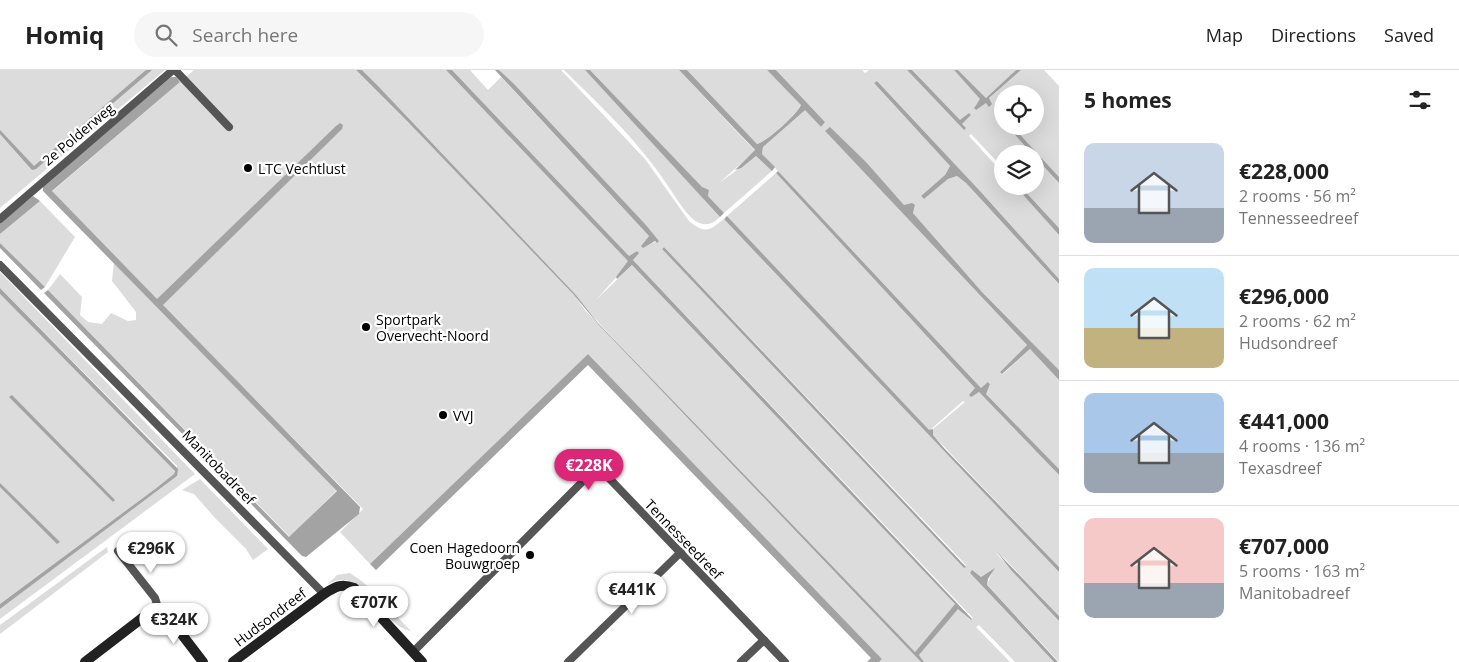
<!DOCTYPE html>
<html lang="en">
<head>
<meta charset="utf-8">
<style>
  :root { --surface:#fff; --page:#f6f6f6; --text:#222; --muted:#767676; --line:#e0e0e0; --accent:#db2777 }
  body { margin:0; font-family:"Open Sans",sans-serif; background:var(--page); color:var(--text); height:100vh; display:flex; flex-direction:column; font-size:19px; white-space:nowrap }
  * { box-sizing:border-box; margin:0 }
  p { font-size:16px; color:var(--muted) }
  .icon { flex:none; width:28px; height:28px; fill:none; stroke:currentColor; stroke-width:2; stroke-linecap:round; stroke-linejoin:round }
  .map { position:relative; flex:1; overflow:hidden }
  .details { display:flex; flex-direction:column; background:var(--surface); width:400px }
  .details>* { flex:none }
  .fabs { position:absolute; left:994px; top:15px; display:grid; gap:10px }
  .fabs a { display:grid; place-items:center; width:50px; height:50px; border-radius:50%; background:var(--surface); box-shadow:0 5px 20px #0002; font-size:25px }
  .price { position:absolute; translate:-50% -42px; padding:0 11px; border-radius:18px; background:#fff; color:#222; font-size:16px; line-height:32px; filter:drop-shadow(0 1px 2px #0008) }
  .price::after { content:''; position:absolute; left:50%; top:30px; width:15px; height:11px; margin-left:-8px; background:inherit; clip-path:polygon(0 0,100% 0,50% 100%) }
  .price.selected { background:var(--accent); color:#fff }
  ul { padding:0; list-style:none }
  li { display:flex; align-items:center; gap:15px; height:125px; padding:0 25px }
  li+li { border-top:1px solid var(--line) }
  li span { display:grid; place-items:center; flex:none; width:140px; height:100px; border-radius:10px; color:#555 }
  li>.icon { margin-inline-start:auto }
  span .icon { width:60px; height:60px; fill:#fffc; stroke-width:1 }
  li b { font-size:21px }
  h2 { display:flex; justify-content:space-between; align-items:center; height:60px; padding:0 25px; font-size:21px }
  header { display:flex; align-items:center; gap:30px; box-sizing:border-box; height:70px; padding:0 25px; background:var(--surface); border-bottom:1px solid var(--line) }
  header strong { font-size:24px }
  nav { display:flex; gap:28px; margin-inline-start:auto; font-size:18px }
  .search { width:350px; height:45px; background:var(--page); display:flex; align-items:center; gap:12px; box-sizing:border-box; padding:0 18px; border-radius:28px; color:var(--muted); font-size:19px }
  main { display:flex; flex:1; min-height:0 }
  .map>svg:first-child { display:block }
  .green { fill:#dcdcdc; fill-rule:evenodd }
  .water { fill:#a3a3a3 }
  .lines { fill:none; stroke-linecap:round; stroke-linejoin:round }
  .street { stroke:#555; stroke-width:8 }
  .secondary { stroke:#222; stroke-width:10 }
  .poi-dot { fill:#000; stroke:#fff; stroke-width:2 }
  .labels { text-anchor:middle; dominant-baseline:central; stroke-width:4.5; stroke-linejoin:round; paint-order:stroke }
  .street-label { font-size:14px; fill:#000; stroke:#fff }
  .poi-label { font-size:14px; fill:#000; stroke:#fff; text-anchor:start }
</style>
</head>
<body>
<header>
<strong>Homiq</strong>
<div class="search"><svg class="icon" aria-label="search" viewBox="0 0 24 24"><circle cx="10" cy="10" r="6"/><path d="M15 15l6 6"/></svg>Search here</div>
<nav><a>Map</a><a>Directions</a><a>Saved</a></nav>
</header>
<main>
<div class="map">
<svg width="1059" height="592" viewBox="0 0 1059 592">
  <rect width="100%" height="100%" fill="#fff"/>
  <g class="green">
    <path d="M 0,0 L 165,0 L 0,138 Z"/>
    <path d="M 194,0 L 356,0 L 408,52 L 574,225 L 585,240 L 666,325 L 586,239 L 576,225 L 362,0 L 446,0 L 629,191 L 628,194 L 596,230 L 632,195 L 955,534 L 915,582 L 815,479 L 921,592 L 879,592 L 882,589 L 588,284 L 370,494 L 340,462 L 363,439 L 119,191 L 115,193 L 337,420 L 290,467 L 48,220 L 60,204 L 82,227 L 80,245 L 88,252 L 102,254 L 111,243 L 128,251 L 136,250 L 136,242 L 112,211 L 114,192 L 48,125 Z"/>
    <path d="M 452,0 L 470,0 L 488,20 L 501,7 L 649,166 L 641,176 L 659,171 L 499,0 L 561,0 L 645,89 L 689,151 C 705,164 709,161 724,149 L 730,154 L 1059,502 L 1059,546 L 1004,488 L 996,483 L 1059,551 L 1059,592 L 987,515 L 993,500 L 981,507 L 972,501 L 970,503 L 1054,592 L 1015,592 L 979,555 L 976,557 L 1010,592 L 924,592 L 919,585 L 958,538 L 970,550 L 973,548 L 633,190 L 637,181 L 629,186 ZM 664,177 L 966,495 L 964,498 L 662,179 Z"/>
    <path d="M 564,0 L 585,0 L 720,147 C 712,155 704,157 694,150 C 682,140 675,125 666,113 C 657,99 646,86 636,74 C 614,48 588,24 564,0 Z"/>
    <path d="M 590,0 L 679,0 L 755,81 L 719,113 L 756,86 L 772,101 L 724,143 L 708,126 L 709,120 L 702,118 Z"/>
    <path d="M 687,0 L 767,0 L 801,34 C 796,45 768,71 757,74 Z"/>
    <path d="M 776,0 L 862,0 L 865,3 L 869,0 L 907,0 L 964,60 L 962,54 L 971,45 L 969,43 L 960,51 L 912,0 L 954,0 L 981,29 L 974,37 L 986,33 L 992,34 L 989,28 L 1021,0 L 1044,0 L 1059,16 L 1059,107 L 1012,56 L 1035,56 L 1035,24 L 1002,24 L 1002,46 L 999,42 L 995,44 L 1002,52 L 1002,56 L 1007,56 L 1032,84 L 1002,84 L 1002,97 L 971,64 L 969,66 L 1002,102 L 1002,116 L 1015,116 L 1059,165 L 1059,209 L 980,121 L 877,11 L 874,13 L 950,96 L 945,105 L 921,126 L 924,129 L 948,109 L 957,106 L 966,113 L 1059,214 L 1059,300 L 982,222 L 913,143 L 915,135 L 904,135 L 867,93 L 825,61 L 1027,275 L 1000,302 L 1003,304 L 1030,279 L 1059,310 L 1059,399 L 985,323 L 990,314 L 989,312 L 981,318 L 762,84 L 763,77 L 805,39 L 821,57 L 825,52 Z"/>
    <path d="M 958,0 L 1016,0 L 986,28 Z"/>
    <path d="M 1035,87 L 1059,113 L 1059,158 L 1020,116 L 1035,116 Z"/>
    <path d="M 776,103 L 976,318 L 970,325 L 979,322 L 1059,405 L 1059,497 L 933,365 L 933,359 L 965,332 L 963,331 L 929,361 L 727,146 Z"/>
    <path d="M 40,131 L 75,167 L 45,217 L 0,173 L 0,164 Z"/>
    <path d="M 0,202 L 195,404 L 0,549 L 0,539 L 177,406 L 177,396 L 0,218 Z"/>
    <path d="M 0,224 L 175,400 L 174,404 L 155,419 L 0,534 Z"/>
    <path d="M 200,409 L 268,479 L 253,490 L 246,479 L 216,449 L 194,424 L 182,420 Z"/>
    <path d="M 107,477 L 108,482 L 0,564 L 0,555 Z"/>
    <path d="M 350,503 L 363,512 L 411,561 C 380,556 362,491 327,515 L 337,505 Z"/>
  </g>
  <g class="water">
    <path d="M 146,0 L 152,0 L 36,99 L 32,100 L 0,64 L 0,60 L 34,96 Z"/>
    <path d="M 356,0 L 362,0 L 377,15 L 576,225 L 597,252 L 915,582 L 955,534 L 632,195 L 617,209 L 616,207 L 628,191 L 446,0 L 452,0 L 629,186 L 637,181 L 639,183 L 633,190 L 972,549 L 971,550 L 958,539 L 919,585 L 924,592 L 921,592 L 598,254 L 574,225 L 408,52 Z"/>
    <path d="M 495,0 L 499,0 L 514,14 L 645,154 L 659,171 L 657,173 L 655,171 L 643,178 L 641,176 L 649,166 Z"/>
    <path d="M 585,0 L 590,0 L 702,117 L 709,120 L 708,126 L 724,143 L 720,147 Z"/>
    <path d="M 679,0 L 687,0 L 757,74 C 768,71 796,45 801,35 L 767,0 L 776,0 L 825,52 L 821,57 L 805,40 L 763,77 L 762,84 L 775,97 L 772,101 L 756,86 L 741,98 L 735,100 L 755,80 Z"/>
    <path d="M 907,0 L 912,0 L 960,50 L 969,43 L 971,45 L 962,54 L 966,58 L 964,60 Z"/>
    <path d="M 954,0 L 958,0 L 986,28 L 1016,0 L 1021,0 L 989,28 L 992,34 L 989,37 L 986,33 L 976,40 L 974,38 L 980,29 Z"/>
    <path d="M 171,7 L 176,7 L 180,12 L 52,121 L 157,229 L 336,56 L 340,53 L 343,55 L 342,59 L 163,235 L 360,437 L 359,444 L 306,487 L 302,486 L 44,223 L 48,220 L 289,467 L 337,421 L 43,121 L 43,116 Z"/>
    <path d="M 877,11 L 980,121 L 1059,209 L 1059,214 L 966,113 L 957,106 L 948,109 L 924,129 L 921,126 L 945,105 L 950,96 L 874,13 Z"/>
    <path d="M 1007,56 L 1012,56 L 1059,107 L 1059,113 L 1035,87 L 1035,84 L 1032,84 Z"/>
    <path d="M 830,57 L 867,93 L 904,135 L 912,133 L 915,135 L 913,143 L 982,222 L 1059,300 L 1059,310 L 1030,279 L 1002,304 L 1000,302 L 1027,275 L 825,61 Z"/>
    <path d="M 778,101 L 981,318 L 988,312 L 990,314 L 986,324 L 1059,399 L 1059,405 L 979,322 L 971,327 L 969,325 L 975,318 L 776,103 Z"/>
    <path d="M 1015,116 L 1020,116 L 1059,158 L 1059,165 Z"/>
    <path d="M 33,126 L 40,131 L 0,164 L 0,153 Z"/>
    <path d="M 727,146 L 929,360 L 933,359 L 933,365 L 944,378 L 1059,497 L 1059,502 L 724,149 Z"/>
    <path d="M 0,173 L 45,217 L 41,220 L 0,178 Z"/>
    <path d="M 664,177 L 966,497 L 964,498 L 662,179 Z"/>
    <path d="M 0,218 L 178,399 L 177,406 L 0,539 L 0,534 L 155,419 L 174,404 L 175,401 L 0,224 Z"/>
    <path d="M 588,284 L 882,589 L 879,592 L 867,592 L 871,588 L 588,295 L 376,500 L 370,494 Z"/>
    <path d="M 12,325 L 115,430 L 113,432 L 9,327 Z"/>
    <path d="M 0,413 L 60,472 L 57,474 L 0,417 Z"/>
    <path d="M 997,482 L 1059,546 L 1059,551 L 1011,500 Z"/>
    <path d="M 995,498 L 988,509 L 987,515 L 1058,592 L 1054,592 L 970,503 L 972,500 L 981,507 Z"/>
  </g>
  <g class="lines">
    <g class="street">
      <path d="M 175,0 L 229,57"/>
      <path d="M 0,149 L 173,0"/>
      <path d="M 0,195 L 324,524"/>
      <path d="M 118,481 L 155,528 L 159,541"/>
      <path d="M 413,582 L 592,402 L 606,405 L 785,592"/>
      <path d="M 568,592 L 681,482"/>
      <path d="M 741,592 L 764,570"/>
    </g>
    <g class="secondary">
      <path d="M 85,592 L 150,542 L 159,541 L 167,545 L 203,592"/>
      <path d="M 233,592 L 324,524 C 335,517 341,513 354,518 L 422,592"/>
    </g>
  </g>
  <g class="poi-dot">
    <circle cx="248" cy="98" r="5"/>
    <circle cx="366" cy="257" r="5"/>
    <circle cx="443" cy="345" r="5"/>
    <circle cx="530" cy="485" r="5"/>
  </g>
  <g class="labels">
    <g class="street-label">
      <text transform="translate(78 64) rotate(-40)">2e Polderweg</text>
      <text transform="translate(219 397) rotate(46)">Manitobadreef</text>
      <text transform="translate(684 469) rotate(46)">Tennesseedreef</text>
      <text transform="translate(270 547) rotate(-37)">Hudsondreef</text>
    </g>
    <g class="poi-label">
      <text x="258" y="98">LTC Vechtlust</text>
      <text x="376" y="249">Sportpark<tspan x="376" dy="16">Overvecht-Noord</tspan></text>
      <text x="453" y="345">VVJ</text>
      <text x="520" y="477" text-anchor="end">Coen Hagedoorn<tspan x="520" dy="16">Bouwgroep</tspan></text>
    </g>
  </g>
</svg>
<div class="fabs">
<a><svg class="icon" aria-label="locate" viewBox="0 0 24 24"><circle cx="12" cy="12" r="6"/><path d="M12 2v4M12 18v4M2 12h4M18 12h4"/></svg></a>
<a><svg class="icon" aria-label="layers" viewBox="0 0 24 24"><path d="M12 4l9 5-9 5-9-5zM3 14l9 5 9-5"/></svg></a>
</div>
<b class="price selected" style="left:589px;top:421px">€228K</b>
<b class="price" style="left:151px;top:504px">€296K</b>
<b class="price" style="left:632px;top:545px">€441K</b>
<b class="price" style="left:374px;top:558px">€707K</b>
<b class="price" style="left:174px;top:575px">€324K</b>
</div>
<section class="details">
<h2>5 homes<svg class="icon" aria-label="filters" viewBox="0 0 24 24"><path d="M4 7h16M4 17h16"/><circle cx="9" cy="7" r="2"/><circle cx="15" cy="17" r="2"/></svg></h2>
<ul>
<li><span style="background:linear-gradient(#c9d6e8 65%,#9aa5b1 0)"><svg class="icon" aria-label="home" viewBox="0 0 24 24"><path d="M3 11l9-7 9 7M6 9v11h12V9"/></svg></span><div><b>€228,000</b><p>2 rooms · 56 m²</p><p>Tennesseedreef</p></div></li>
<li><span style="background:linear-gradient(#bfe0f5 60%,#c2b280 0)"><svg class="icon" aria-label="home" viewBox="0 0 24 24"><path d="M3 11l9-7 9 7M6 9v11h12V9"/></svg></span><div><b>€296,000</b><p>2 rooms · 62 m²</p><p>Hudsondreef</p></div></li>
<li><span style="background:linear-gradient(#a9c7e8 60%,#9aa5b1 0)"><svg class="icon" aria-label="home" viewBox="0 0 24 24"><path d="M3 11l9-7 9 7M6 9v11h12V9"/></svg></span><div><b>€441,000</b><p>4 rooms · 136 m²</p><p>Texasdreef</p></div></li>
<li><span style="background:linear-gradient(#f6c9c9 65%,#9aa5b1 0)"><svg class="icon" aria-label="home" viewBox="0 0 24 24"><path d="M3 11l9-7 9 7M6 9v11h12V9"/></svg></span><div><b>€707,000</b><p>5 rooms · 163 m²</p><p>Manitobadreef</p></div></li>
</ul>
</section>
</main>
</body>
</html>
